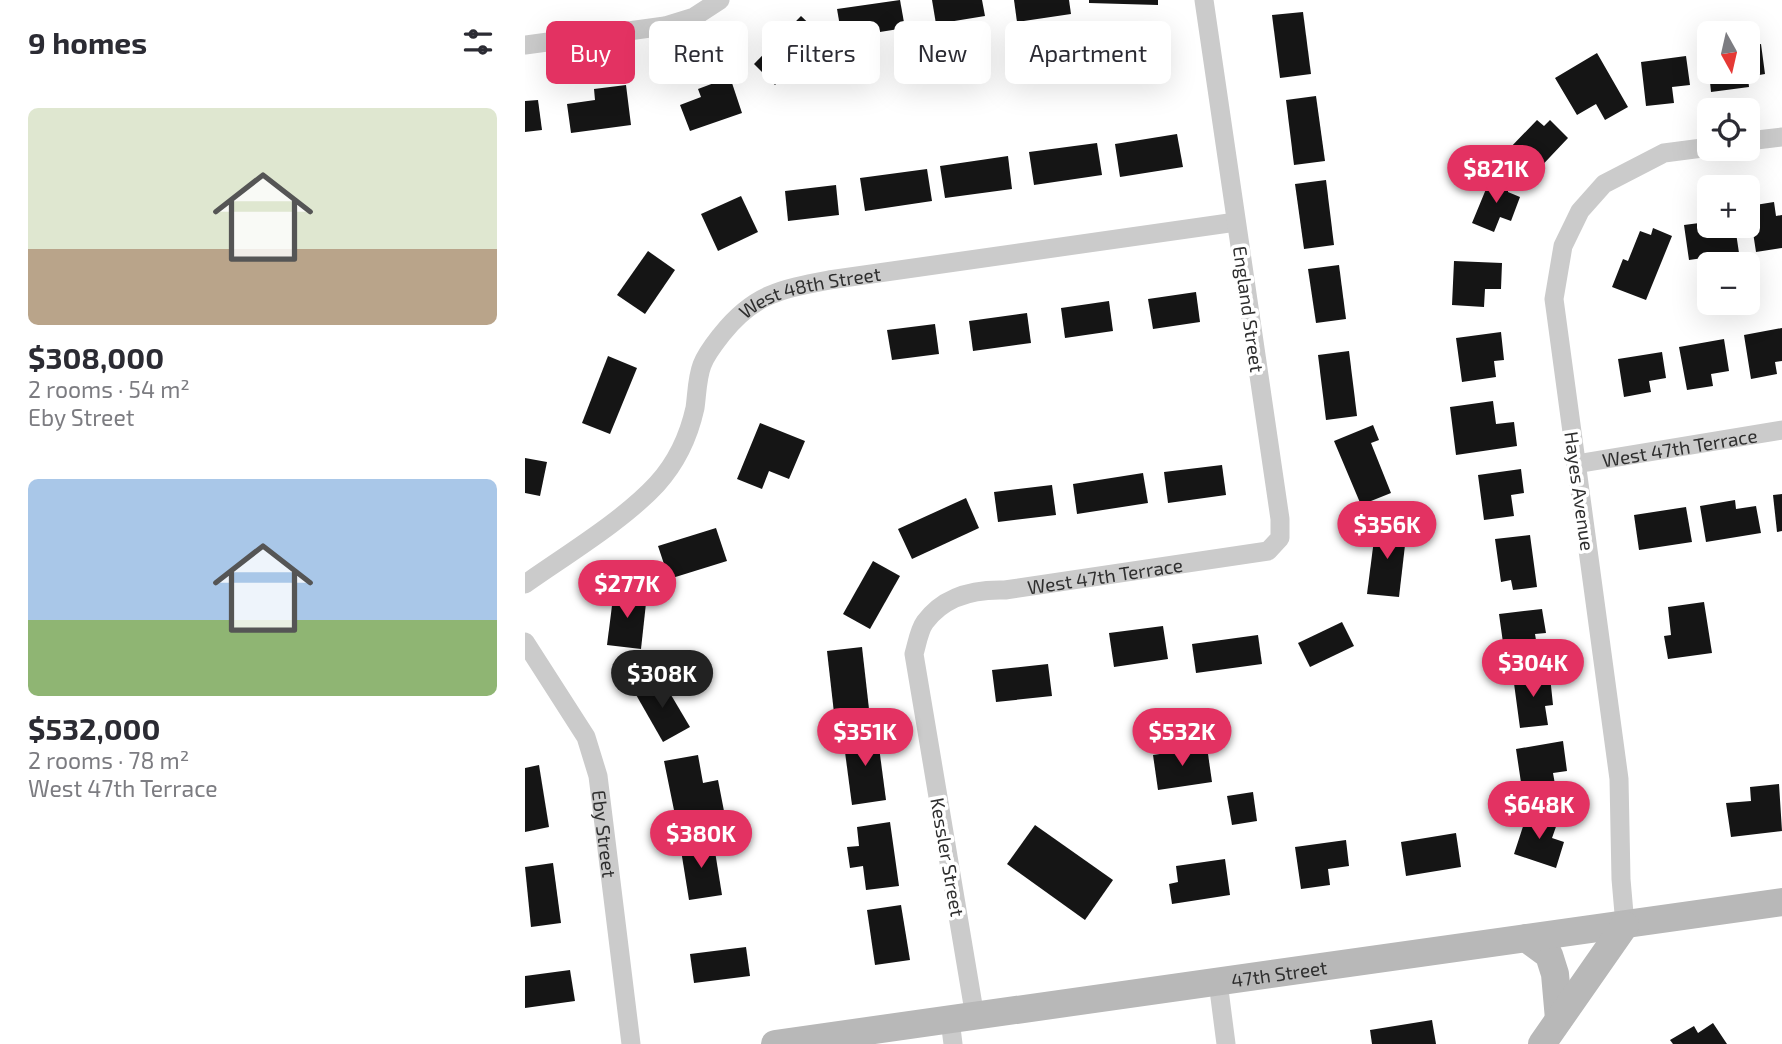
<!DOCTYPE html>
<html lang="en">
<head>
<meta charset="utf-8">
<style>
  :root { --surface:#fff; --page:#f7f7f7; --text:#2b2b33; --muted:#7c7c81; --accent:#e33262 }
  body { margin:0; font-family:"Exo 2",sans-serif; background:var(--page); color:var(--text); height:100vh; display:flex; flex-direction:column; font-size:26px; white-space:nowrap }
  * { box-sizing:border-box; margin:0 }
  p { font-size:23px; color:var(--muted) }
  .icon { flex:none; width:38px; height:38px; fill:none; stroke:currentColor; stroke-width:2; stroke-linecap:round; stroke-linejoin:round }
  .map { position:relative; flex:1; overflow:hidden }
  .sheet { display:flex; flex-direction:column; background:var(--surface); width:525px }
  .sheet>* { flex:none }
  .hud { position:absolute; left:21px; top:21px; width:665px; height:63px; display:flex; gap:14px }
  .needle { width:46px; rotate:172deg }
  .buttons { position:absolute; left:1172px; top:21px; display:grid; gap:14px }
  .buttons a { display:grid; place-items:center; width:63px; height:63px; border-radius:10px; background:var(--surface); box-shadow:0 7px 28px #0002; font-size:35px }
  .price { position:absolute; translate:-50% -60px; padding:0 16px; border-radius:24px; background:var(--accent); color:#fff; font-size:23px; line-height:46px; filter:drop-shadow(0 2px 4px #0008) }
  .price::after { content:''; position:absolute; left:50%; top:42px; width:21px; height:16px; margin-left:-10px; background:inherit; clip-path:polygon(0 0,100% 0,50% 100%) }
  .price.on { background:#222; color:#fff }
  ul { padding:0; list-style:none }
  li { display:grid; align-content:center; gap:14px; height:371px; padding:0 28px }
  li span { display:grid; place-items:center; height:217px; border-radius:10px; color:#555 }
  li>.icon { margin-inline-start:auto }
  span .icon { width:126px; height:126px; fill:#fffc; stroke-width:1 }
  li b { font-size:30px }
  h2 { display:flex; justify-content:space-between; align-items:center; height:84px; padding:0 28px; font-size:30px }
  .chip { padding:0 24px; border-radius:10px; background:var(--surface); box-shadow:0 7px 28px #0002; font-size:24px; line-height:63px }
  .chip.on { background:var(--accent); color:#fff }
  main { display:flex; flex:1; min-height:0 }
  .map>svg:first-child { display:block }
  .building { fill:#151515 }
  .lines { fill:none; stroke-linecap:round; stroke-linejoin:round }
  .minor { stroke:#cbcbcb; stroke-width:19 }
  .secondary { stroke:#b8b8b8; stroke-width:28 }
  .labels { text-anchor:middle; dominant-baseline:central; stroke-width:7; stroke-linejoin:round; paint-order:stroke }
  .street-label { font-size:19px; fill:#2e2e2e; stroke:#fff }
</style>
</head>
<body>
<main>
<section class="sheet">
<h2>9 homes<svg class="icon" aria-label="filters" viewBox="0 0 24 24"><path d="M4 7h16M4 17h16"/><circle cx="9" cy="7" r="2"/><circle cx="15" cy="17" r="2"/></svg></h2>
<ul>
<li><span style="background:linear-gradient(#dfe7d0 65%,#b9a48a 0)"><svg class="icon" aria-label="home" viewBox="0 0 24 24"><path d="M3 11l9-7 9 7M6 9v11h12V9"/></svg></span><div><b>$308,000</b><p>2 rooms · 54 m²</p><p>Eby Street</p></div></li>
<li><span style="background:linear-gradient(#a9c7e8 65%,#8fb573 0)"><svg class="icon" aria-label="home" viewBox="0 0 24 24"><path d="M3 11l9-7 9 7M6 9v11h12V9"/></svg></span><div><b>$532,000</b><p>2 rooms · 78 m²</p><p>West 47th Terrace</p></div></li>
</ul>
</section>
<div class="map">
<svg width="1257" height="1044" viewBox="0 0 1257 1044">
  <rect width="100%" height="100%" fill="#fff"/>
  <g class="building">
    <path d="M 375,0 L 380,28 L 317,38 L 312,9 Z"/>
    <path d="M 407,0 L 457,0 L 460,16 L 411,24 Z"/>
    <path d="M 489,0 L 544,0 L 546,14 L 492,22 Z"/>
    <path d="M 564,0 L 633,0 L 633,5 L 564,3 Z"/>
    <path d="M 778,12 L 786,74 L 755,78 L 747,15 Z"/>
    <path d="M 276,16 L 297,36 L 250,85 L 229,64 Z"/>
    <path d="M 1236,44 L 1240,74 L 1223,77 L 1224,87 L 1186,92 L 1184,72 L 1223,72 L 1223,46 Z"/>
    <path d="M 1072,53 L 1103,107 L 1080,120 L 1071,104 L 1052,115 L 1030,78 Z"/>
    <path d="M 1161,56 L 1165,85 L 1147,87 L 1149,103 L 1121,106 L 1116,62 Z"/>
    <path d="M 205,77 L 217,113 L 165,131 L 155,105 L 176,97 L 173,89 Z"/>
    <path d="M 101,85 L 106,125 L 46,133 L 42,104 L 70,100 L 69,89 Z"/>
    <path d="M 791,96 L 800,161 L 769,165 L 761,100 Z"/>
    <path d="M 13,100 L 17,130 L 0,132 L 0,101 Z"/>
    <path d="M 1012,120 L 1019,126 L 1025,120 L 1043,138 L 1008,175 L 982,151 Z"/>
    <path d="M 652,134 L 658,167 L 595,177 L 590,144 Z"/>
    <path d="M 572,143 L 577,175 L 509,185 L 504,152 Z"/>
    <path d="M 483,156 L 487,189 L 420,198 L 415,166 Z"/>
    <path d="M 402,169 L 407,201 L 340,211 L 335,178 Z"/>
    <path d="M 966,177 L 983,184 L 983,192 L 995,197 L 986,221 L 975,217 L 969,232 L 947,223 Z"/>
    <path d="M 801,180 L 809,245 L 779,249 L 770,184 Z"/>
    <path d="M 311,185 L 314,215 L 263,221 L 260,191 Z"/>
    <path d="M 216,196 L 233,232 L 193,251 L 176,214 Z"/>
    <path d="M 1249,202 L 1251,216 L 1257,215 L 1257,248 L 1231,252 L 1224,206 Z"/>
    <path d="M 1181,215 L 1185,215 L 1185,226 L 1210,226 L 1214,253 L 1164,260 L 1159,225 L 1182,222 Z"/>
    <path d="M 1128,228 L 1147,236 L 1121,300 L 1087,287 L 1098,259 L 1103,261 L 1115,231 L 1126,235 Z"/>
    <path d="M 123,251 L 150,270 L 120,314 L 92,295 Z"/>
    <path d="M 929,261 L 977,263 L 976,289 L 960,289 L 959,307 L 927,305 Z"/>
    <path d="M 814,265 L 821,319 L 791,323 L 783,269 Z"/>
    <path d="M 671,292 L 675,322 L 628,329 L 623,299 Z"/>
    <path d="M 584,301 L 588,331 L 540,338 L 536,308 Z"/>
    <path d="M 502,313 L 506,343 L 448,351 L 444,321 Z"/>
    <path d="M 410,324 L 414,354 L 367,360 L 362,330 Z"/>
    <path d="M 1257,328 L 1257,361 L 1250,362 L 1252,374 L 1226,379 L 1219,335 Z"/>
    <path d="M 976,332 L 979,360 L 969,361 L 971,377 L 937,382 L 931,338 Z"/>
    <path d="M 1199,339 L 1204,371 L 1186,374 L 1188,386 L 1162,390 L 1154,347 Z"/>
    <path d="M 824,351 L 832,416 L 801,420 L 793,355 Z"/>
    <path d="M 1137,352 L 1141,378 L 1124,381 L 1126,392 L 1099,397 L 1093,359 Z"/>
    <path d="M 83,356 L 112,368 L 85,434 L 57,423 Z"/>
    <path d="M 968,401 L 971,424 L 989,422 L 992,446 L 931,455 L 925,407 Z"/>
    <path d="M 235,423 L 280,441 L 264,479 L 244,471 L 237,489 L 212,479 Z"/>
    <path d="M 848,425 L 854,440 L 846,443 L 866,493 L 836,505 L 809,441 Z"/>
    <path d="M 0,458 L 22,462 L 15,496 L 0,493 Z"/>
    <path d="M 697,465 L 701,495 L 643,503 L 639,472 Z"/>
    <path d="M 996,469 L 999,493 L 986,495 L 989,516 L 959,520 L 953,475 Z"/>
    <path d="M 618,473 L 623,503 L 552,514 L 548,484 Z"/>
    <path d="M 527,485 L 531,515 L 473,522 L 469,492 Z"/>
    <path d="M 1257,494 L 1257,531 L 1252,532 L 1248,495 Z"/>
    <path d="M 441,498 L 454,528 L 387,559 L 373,529 Z"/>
    <path d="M 1210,500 L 1211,509 L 1231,506 L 1236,533 L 1181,542 L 1175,506 Z"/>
    <path d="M 1161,507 L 1167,542 L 1114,550 L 1109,515 Z"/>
    <path d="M 851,524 L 882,528 L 874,597 L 842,594 Z"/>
    <path d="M 191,528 L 202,561 L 144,579 L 133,546 Z"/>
    <path d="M 1005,535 L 1012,587 L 988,590 L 986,580 L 976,582 L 970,539 Z"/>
    <path d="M 348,561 L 375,576 L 345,629 L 318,614 Z"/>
    <path d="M 89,590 L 122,594 L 116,649 L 82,645 Z"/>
    <path d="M 1179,602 L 1187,653 L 1143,659 L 1139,636 L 1146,635 L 1143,607 Z"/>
    <path d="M 1017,609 L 1021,633 L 1010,634 L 1013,652 L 980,657 L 974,614 Z"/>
    <path d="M 817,622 L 829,646 L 785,667 L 773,643 Z"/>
    <path d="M 638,626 L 643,659 L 589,667 L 584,633 Z"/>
    <path d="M 733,635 L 737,664 L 671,673 L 667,644 Z"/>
    <path d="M 337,647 L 344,709 L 309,713 L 302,651 Z"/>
    <path d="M 523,664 L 527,696 L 471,702 L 467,670 Z"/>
    <path d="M 1009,673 L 1011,678 L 1025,676 L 1028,705 L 1020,706 L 1023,725 L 995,728 L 988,676 Z"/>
    <path d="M 136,678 L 165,727 L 138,742 L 110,693 Z"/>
    <path d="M 352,732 L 361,800 L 327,805 L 318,737 Z"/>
    <path d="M 1038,741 L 1042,771 L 1028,773 L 1031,790 L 998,796 L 991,749 Z"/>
    <path d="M 682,747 L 687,782 L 633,790 L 628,755 Z"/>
    <path d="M 173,755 L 178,783 L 193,780 L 199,811 L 151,820 L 139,761 Z"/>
    <path d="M 14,765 L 24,827 L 0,832 L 0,768 Z"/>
    <path d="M 1254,784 L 1257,831 L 1206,837 L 1201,803 L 1226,801 L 1225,787 Z"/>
    <path d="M 728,792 L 732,821 L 707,825 L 702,796 Z"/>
    <path d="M 1003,811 L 1033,821 L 1027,838 L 1039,842 L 1031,868 L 989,854 Z"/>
    <path d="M 365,822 L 374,886 L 341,890 L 338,866 L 325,868 L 322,847 L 334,846 L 332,827 Z"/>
    <path d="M 510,825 L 588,880 L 560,920 L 482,864 Z"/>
    <path d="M 931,833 L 936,867 L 881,876 L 876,842 Z"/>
    <path d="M 188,839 L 197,895 L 164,900 L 155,844 Z"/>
    <path d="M 821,840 L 824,866 L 803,869 L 805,885 L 776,889 L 770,847 Z"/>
    <path d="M 700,859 L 705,895 L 647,904 L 644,884 L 653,882 L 651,866 Z"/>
    <path d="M 28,863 L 36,923 L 6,927 L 0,867 Z"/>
    <path d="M 376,905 L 385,960 L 350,965 L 342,910 Z"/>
    <path d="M 221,947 L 225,976 L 169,983 L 165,954 Z"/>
    <path d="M 45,970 L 50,1001 L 0,1008 L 0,976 Z"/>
    <path d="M 907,1020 L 911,1044 L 847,1044 L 845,1030 Z"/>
    <path d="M 1188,1023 L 1202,1044 L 1148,1044 L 1145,1040 L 1169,1026 L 1173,1033 Z"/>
  </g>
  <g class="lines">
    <g class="minor">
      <path d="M 0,45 L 140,26 L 169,17 L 195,0"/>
      <path d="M 1223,141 L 1257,137"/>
      <path id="s1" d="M 1051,464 L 1257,430"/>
      <path id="s2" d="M 0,584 C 41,555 99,520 132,484 C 151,463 164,435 170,408 C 172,394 172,378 177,365 C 181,354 190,343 197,334 C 229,294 256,289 304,280 L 711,222"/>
      <path id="s3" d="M 0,642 L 61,737 L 73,776 L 106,1044"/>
      <path d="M 1100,925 L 1096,879 L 1094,779 L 1029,299 L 1038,246 L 1055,211 L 1079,184 L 1139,153 L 1185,147"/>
      <path d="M 693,982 L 701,1044"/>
      <path id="s4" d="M 450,1017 L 389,654 C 392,644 394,630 400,622 C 419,596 449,589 480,590 L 743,551 L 755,538 L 755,519 L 679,0"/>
      <path d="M 425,1020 L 428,1044"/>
    </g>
    <g class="secondary">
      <path d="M 1001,938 L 1024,955 L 1030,974 L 1034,1019"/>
      <path id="s5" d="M 250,1044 L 1257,902"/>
      <path d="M 1017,1044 L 1100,925"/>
    </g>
  </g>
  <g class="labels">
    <g class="street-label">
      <text stroke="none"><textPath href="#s2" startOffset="434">West 48th Street</textPath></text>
      <text transform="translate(724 309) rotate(82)">England Street</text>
      <text stroke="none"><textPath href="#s1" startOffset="105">West 47th Terrace</textPath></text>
      <text transform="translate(1055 491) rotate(82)">Hayes Avenue</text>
      <text stroke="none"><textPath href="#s4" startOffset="593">West 47th Terrace</textPath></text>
      <text stroke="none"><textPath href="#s3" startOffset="212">Eby Street</textPath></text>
      <text transform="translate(423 857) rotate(80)">Kessler Street</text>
      <text stroke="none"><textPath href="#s5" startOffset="509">47th Street</textPath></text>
    </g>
  </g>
</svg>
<div class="buttons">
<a><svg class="needle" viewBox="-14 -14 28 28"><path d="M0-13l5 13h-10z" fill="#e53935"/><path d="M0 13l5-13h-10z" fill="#7c7c81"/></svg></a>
<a><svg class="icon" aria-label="locate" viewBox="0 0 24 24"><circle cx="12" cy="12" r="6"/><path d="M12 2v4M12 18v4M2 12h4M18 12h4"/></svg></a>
<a>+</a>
<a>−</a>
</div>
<b class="price" style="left:971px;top:205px">$821K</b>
<b class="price" style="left:862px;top:561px">$356K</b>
<b class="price" style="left:102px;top:620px">$277K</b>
<b class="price" style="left:1008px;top:699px">$304K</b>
<b class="price on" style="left:137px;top:710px">$308K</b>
<b class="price" style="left:340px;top:768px">$351K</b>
<b class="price" style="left:657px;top:768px">$532K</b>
<b class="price" style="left:1014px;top:841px">$648K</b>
<b class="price" style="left:176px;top:870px">$380K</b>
<div class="hud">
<a class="chip on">Buy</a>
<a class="chip">Rent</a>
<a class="chip">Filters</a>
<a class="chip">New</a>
<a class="chip">Apartment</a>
</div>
</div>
</main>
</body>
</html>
